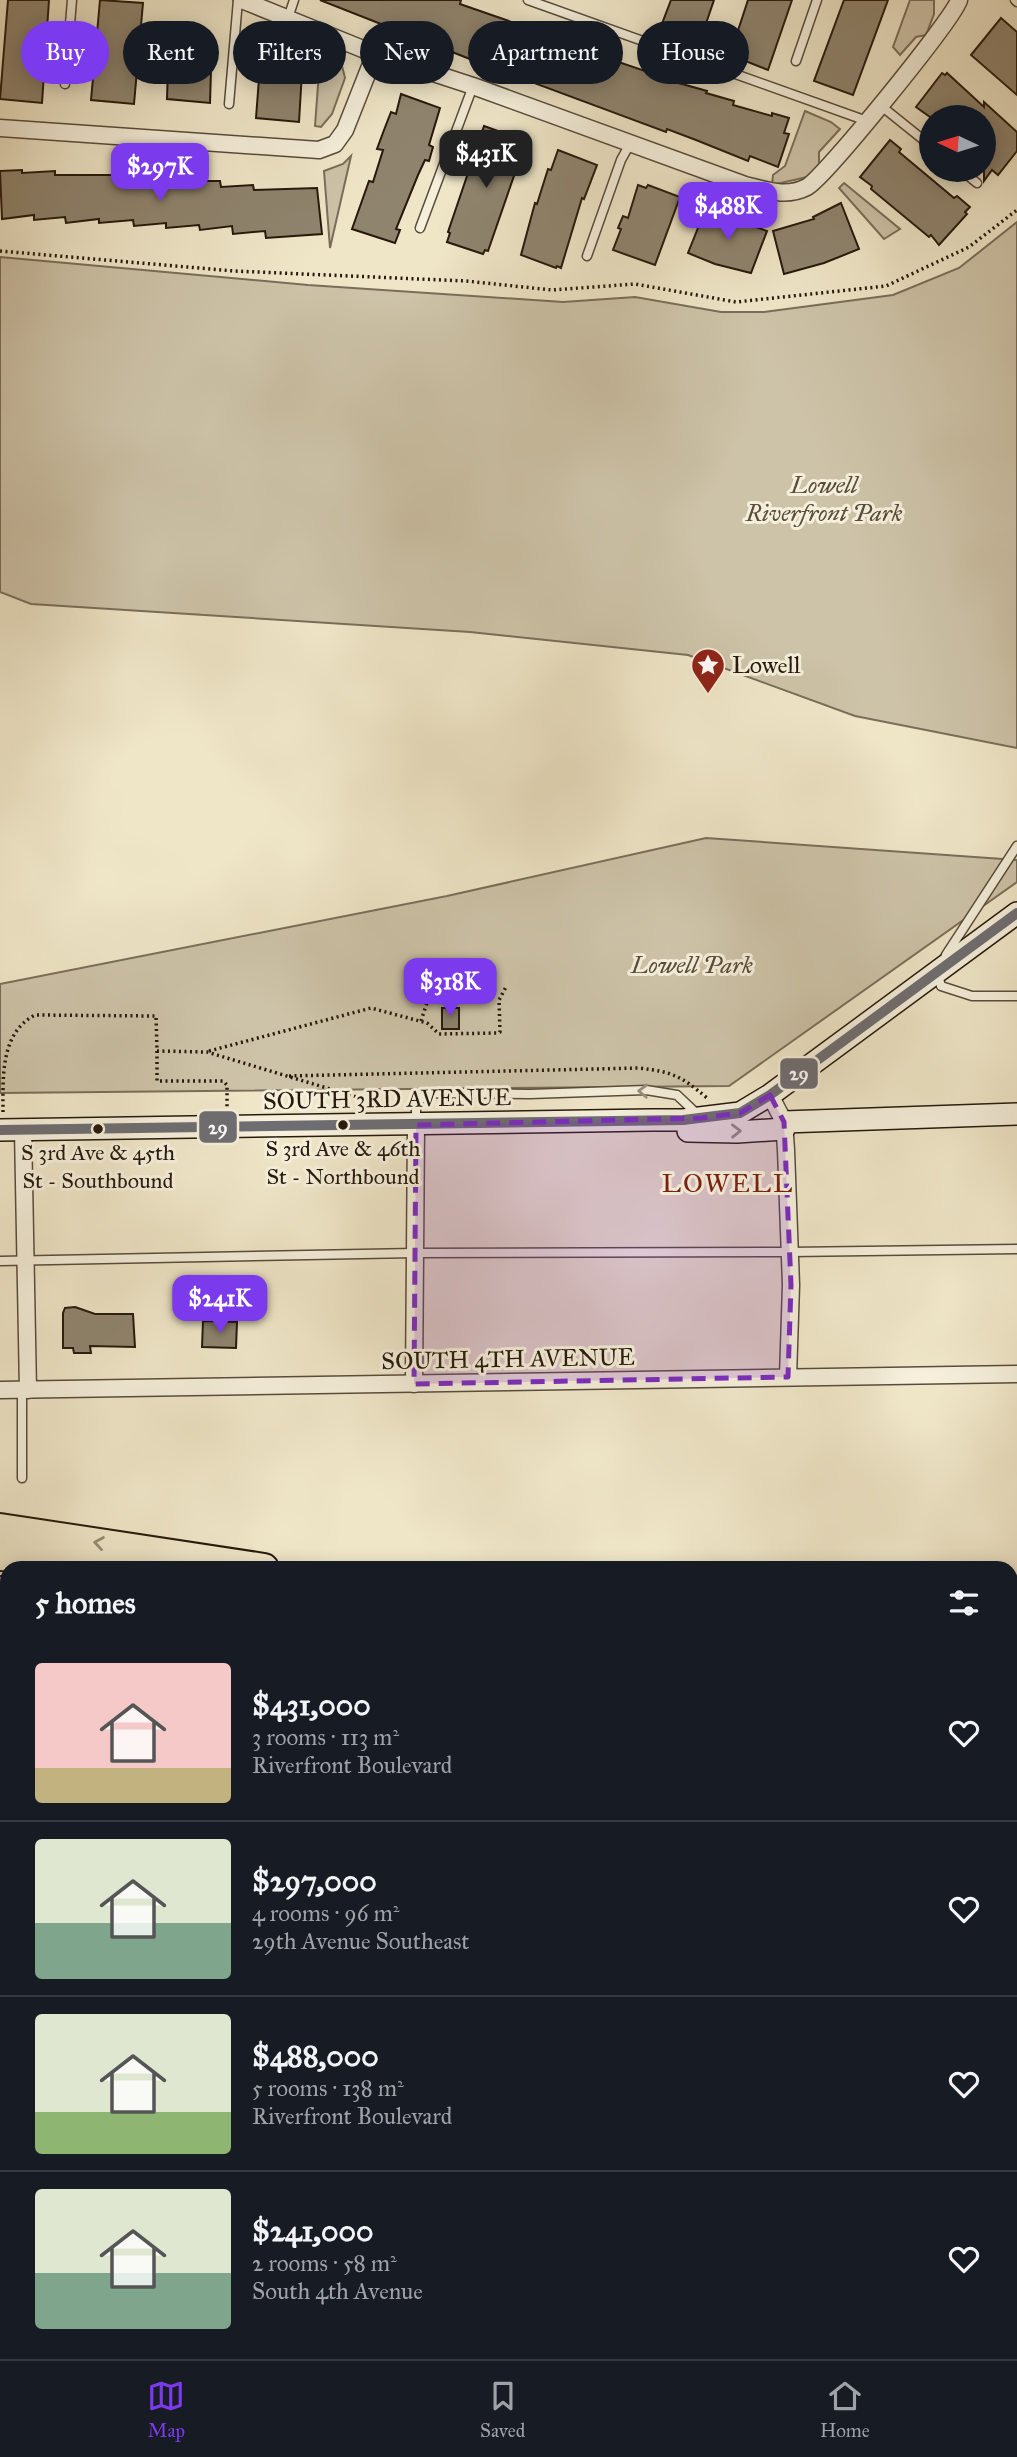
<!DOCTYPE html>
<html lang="en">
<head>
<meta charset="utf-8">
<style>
  :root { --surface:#171b24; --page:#242831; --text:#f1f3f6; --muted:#9ea1a6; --line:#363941; --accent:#7c3aed }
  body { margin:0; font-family:"IM FELL Great Primer",serif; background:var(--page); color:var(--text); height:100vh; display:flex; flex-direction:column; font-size:26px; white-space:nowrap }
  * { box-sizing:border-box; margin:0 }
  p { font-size:23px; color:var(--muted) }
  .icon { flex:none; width:38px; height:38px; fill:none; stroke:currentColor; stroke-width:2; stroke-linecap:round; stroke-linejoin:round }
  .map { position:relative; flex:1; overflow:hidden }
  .drawer { position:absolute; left:0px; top:1561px; width:1018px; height:798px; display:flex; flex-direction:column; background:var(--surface); border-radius:21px 21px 0 0; box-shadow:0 4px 18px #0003 }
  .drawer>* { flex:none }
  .top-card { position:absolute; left:21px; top:21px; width:976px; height:63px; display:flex; gap:14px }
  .needle { width:46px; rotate:274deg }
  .fabs { position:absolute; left:919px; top:105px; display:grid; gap:14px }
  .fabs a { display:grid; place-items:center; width:77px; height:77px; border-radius:50%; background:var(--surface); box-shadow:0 4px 18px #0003; font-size:35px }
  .price { position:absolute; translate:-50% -60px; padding:0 16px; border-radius:14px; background:var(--accent); color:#fff; font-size:23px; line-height:46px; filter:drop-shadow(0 2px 4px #0008) }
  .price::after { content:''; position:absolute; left:50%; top:42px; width:21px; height:16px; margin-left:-10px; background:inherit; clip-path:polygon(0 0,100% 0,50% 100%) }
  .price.on { background:#222; color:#fff }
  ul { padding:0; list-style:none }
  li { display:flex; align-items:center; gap:21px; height:175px; padding:0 35px }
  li+li { border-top:2px solid var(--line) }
  li span { display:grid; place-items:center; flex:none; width:196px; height:140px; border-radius:7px; color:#555 }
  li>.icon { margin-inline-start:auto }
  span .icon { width:84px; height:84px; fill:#fffc; stroke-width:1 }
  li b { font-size:30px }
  h2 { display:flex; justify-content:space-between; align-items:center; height:84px; padding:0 35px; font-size:30px }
  .tag { padding:0 24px; border-radius:32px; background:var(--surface); box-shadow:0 4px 18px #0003; font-size:24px; line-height:63px }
  .tag.on { background:var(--accent); color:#fff }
  .tab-bar { display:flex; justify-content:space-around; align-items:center; height:98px; border-top:2px solid var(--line); background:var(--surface); font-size:19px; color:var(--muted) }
  .tab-bar a { display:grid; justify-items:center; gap:4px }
  .tab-bar .on { color:var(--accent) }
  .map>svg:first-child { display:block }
  .green { fill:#cdc3a8; stroke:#7a6e5a; stroke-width:2 }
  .building { fill:#8f846e; stroke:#26190c; stroke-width:2 }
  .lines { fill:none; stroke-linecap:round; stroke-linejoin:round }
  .lane-casing { stroke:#584c3b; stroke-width:11 }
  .street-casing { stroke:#584c3b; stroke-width:19 }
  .secondary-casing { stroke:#26190c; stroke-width:24 }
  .highway-casing { stroke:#26190c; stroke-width:32 }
  .path { stroke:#26190c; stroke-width:3.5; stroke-dasharray:2 3.5; stroke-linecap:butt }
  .lane { stroke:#f5efdb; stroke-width:8 }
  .street { stroke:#f5efdb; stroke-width:16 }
  .secondary { stroke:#f5efdb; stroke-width:21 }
  .highway { stroke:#efe6c8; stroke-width:28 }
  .bus-1-casing { stroke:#f5efdb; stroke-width:16 }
  .bus-1 { stroke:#6e6d72; stroke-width:10 }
  .oneway { stroke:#988f7e }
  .oneway2 { stroke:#958a73 }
  .marked { fill:#7b2cbf; fill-opacity:0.2; stroke:#7b2cbf; stroke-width:5; stroke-dasharray:14 9; stroke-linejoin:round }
  .bus-dot { fill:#26190c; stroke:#f5efdb; stroke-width:2.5 }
  .labels { text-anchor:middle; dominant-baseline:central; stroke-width:6; stroke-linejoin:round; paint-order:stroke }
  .bus-label { font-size:22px; fill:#26190c; stroke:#f5efdb }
  .park-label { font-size:24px; font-style:italic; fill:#584c3b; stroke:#f5efdb }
  .poi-label { font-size:24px; fill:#26190c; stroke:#f5efdb; text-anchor:start }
  .street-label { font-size:24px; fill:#26190c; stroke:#f5efdb }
  .neighbourhood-label { font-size:26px; letter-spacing:2px; fill:#7a1f14; stroke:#f5efdb }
  .line-badge { stroke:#f5efdb; stroke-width:2.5 }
  .badge-label { font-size:19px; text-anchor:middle; font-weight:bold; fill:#fff }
</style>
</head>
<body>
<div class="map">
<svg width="1017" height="2359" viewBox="0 0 1017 2359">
  <rect width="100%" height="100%" fill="#efe6c8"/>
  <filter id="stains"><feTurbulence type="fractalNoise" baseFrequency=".00286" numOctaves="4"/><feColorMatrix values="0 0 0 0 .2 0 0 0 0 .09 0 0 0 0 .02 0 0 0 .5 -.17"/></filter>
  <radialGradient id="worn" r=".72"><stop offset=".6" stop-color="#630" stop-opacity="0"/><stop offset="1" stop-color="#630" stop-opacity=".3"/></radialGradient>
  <g class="green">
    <path d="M 910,0 L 934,0 L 934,14 L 926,35 L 916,37 L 900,55 L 893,47 Z"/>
    <path d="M 320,58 L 330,59 L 342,66 L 345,78 L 332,114 L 321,127 L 315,126 Z"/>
    <path d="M 805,111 L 831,122 L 840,129 L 819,152 L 819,166 L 807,177 L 772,185 L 773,175 L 785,166 Z"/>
    <path d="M 351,156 L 330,248 L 324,171 L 343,164 Z"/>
    <path d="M 844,183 L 900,229 L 884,239 L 839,188 Z"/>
    <path d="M 1017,222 L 1017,748 L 855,716 L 688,655 L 470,632 L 31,604 L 0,592 L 0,257 L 308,285 L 563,302 L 635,297 L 721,312 L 764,312 L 893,295 L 959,268 Z"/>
    <path d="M 706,838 L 1017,860 L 1017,882 L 729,1086 L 0,1093 L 0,984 L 447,896 Z"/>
    <path d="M 0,1853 L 7,1853 L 7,2352 L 469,2352 L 469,2359 L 0,2359 Z"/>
  </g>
  <g class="building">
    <path d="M 8,0 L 49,0 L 42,103 L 0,99 Z"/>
    <path d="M 100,0 L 143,3 L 134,104 L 91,100 Z"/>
    <path d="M 320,0 L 461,0 L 460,4 L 569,42 L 568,44 L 596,52 L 595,54 L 651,73 L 650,75 L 707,91 L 706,93 L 734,101 L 733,105 L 772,116 L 772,113 L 789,118 L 784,133 L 789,134 L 778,167 L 750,156 L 748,161 L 696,140 L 667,129 L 666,132 L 475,61 Z"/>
    <path d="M 671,0 L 714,0 L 699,44 L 660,29 Z"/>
    <path d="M 748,0 L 792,0 L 768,70 L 730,55 Z"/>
    <path d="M 844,0 L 888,0 L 853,95 L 814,81 Z"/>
    <path d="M 1001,18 L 1017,32 L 1017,95 L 971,55 Z"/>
    <path d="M 169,35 L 212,37 L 210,103 L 167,99 Z"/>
    <path d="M 261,52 L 303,55 L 299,122 L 256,118 Z"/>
    <path d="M 942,73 L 945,75 L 947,73 L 984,107 L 984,102 L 1017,132 L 1017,151 L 998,175 L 992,170 L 984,181 L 984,117 L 930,117 L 916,107 Z"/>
    <path d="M 401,94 L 440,108 L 429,145 L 433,147 L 429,161 L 425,160 L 418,175 L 396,229 L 400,230 L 395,243 L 352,229 L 369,181 L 373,182 L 383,150 L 377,149 L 384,130 L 391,112 L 396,114 Z"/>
    <path d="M 484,126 L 526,141 L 488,251 L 485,250 L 483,254 L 447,242 L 450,233 L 448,232 Z"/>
    <path d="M 890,140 L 901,149 L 899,152 L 954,198 L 957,196 L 970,207 L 965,212 L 967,214 L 939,245 L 931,235 L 929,237 L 871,189 L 872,186 L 860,177 Z"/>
    <path d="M 558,150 L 597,165 L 584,199 L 582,198 L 561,268 L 557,266 L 556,268 L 521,255 L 535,203 L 537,204 L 548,169 L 551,170 Z"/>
    <path d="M 22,170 L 22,173 L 55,171 L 55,175 L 120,175 L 120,179 L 155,177 L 155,181 L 220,181 L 221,187 L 253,185 L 254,190 L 317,188 L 322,234 L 266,238 L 265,231 L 233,234 L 232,226 L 200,230 L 199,225 L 166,228 L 166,223 L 134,226 L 133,220 L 99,223 L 99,219 L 66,223 L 65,217 L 34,220 L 34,215 L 2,219 L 0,171 Z"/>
    <path d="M 638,185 L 646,188 L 648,185 L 680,197 L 655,265 L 613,250 L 621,229 L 618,228 L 623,216 L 628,218 Z"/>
    <path d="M 841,203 L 859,249 L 824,263 L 784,274 L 773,231 L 814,219 L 813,217 Z"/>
    <path d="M 714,212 L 767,231 L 751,273 L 715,264 L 688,253 L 704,213 L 712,215 Z"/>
    <rect x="442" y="1008" width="17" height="21"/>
    <path d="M 75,1307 L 95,1314 L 133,1314 L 135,1347 L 90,1346 L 91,1353 L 74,1353 L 73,1348 L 63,1348 L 63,1313 L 65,1308 Z"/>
    <path d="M 203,1321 L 237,1322 L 236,1348 L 202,1347 Z"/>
  </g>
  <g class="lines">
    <g class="lane-casing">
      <g id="lane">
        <path d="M 528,0 L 867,121"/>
        <path d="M 1015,0 L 1017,2"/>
        <path d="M 288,18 L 294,0"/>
        <path d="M 796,61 L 817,0"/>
        <path d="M 65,84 L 72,0"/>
        <path d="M 229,104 L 238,0"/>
        <path d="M 880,105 L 931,146"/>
        <path d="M 961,170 L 977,183"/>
        <path d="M 420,228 L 473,86"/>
        <path d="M 587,256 L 621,160 L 631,142"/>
        <path d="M 946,955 L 1017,846"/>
        <path d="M 938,976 L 941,986 L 972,996 L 1017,996"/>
        <path d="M 416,1123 L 416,1105 L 426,1093 L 530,1094 L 646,1090 L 677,1095 L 697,1114"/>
        <path d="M 0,1261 L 415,1253 L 790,1252 L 1017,1249"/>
        <path d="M 22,1390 L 22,1478"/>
        <path d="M 0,2225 L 7,2219"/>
      </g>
    </g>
    <g class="street-casing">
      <g id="street">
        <path d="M 242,0 L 375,54 L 473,86 L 745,185 C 766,190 786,198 807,187 C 825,177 954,18 959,0"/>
        <path d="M 0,128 L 319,150 L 335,144 L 345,130 L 375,54"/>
        <path d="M 770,1095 L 784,1122 L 786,1150 L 791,1285 L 788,1377"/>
        <path d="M 23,1130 L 28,1390"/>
        <path d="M 414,1384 L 416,1125"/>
        <path d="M 0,1390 L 1017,1374"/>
        <path d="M 1012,2136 L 1017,2134"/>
        <path d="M 886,2359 L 886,2352"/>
      </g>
    </g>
    <g class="secondary-casing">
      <g id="secondary">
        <path d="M 784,1122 L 1017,1114"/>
        <path d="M 0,1130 L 651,1120 L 683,1120 L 740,1113 L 770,1095 L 1017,913"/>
        <path d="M 688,1131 L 737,1132 L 784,1129"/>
        <path d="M 0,1835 L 7,1835"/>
        <path d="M 1012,1863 L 1017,1863"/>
      </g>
    </g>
    <g class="highway-casing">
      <g id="highway">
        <path d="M 0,1528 L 264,1568"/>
        <path d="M 0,1556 L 138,1568"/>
        <path d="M 0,1591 L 7,1591"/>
        <path d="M 1012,1619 L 1017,1620"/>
        <path d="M 0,1621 L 7,1621"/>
        <path d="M 0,1644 L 7,1645"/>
        <path d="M 1012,1648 L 1017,1649"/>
        <path d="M 1012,1705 L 1017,1705"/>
        <path d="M 0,1741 L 7,1742"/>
        <path d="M 0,1786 L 7,1786"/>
        <path d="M 1012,1794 L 1017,1794"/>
      </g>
    </g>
    <g class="path">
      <path d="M 0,251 L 234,271 L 466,281 L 552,290 L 635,284 L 736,302 L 886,286 L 969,247 L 1017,210"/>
      <path d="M 421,1021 L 433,984"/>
      <path d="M 157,1051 L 157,1081 L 223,1081 L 227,1085 L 227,1108"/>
      <path d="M 209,1051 L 371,1008 L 427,1023 L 439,1034 L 497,1033 L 500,1032 L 499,1000 L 506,987"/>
      <path d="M 289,1076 L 639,1068 C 673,1072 681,1076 707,1098"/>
      <path d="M 3,1112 C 3,1078 0,1033 35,1015 L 156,1016 L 157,1051 L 207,1052 L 380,1104"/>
    </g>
    <use href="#lane" class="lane"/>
    <use href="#street" class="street"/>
    <use href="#secondary" class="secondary"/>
    <use href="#highway" class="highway"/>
    <g class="bus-1-casing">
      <path id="bus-1" d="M 0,1130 L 683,1120 L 740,1113 L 770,1095 L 1017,913"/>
    </g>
    <use href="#bus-1" class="bus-1"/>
  </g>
  <defs><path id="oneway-chevron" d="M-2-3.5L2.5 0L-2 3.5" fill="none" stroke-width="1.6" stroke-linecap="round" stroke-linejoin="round" transform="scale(1.75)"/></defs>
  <g class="oneway">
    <use href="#oneway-chevron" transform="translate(643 1091) rotate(-178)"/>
    <use href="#oneway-chevron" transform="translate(736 1131) rotate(-1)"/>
  </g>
  <use class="oneway2" href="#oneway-chevron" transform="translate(99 1543) rotate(-171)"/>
  <path class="marked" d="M 770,1095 L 784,1122 L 791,1285 L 788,1377 L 414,1384 L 416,1125 L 702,1118 L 740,1113 Z"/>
  <defs>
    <g id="sight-pin" transform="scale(1.75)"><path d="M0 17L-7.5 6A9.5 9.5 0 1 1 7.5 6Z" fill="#8f2418" stroke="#f5efdb"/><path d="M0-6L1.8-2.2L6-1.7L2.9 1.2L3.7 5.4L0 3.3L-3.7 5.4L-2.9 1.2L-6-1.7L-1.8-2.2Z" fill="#fff"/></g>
  </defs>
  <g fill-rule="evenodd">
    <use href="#sight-pin" x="708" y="665"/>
  </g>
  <g class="bus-dot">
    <circle cx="343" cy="1125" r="6"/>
    <circle cx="98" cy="1129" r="6"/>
  </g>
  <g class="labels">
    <g class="bus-label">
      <text x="343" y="1148">S 3rd Ave &amp; 46th<tspan x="343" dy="28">St - Northbound</tspan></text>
      <text x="98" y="1152">S 3rd Ave &amp; 45th<tspan x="98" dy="28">St - Southbound</tspan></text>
    </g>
    <g class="park-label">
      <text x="824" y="485">Lowell<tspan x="824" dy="28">Riverfront Park</tspan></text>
      <text x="692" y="965">Lowell Park</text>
    </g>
    <g class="poi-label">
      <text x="732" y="665">Lowell</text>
    </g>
    <g class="street-label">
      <text transform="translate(387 1099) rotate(-1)">SOUTH 3RD AVENUE</text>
      <text transform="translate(508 1359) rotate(-1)">SOUTH 4TH AVENUE</text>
    </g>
    <g class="neighbourhood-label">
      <text x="728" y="1183">LOWELL</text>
    </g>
  </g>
  <g class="line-badge">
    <rect x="779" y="1057" width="40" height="33" rx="7" fill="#6e6d72"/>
    <rect x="198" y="1110" width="40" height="34" rx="7" fill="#6e6d72"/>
  </g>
  <g class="badge-label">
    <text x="799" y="1080">29</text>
    <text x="218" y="1134">29</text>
  </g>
  <rect width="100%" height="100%" filter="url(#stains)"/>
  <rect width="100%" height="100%" fill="url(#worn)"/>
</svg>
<div class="fabs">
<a><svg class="needle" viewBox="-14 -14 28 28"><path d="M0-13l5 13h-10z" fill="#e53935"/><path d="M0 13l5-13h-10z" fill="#9ea1a6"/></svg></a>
</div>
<b class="price on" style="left:486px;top:190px">$431K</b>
<b class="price" style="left:160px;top:203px">$297K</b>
<b class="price" style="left:728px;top:242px">$488K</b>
<b class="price" style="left:450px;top:1018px">$318K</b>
<b class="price" style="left:220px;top:1335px">$241K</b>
<div class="top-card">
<a class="tag on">Buy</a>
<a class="tag">Rent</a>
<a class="tag">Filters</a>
<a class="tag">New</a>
<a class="tag">Apartment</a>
<a class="tag">House</a>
</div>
<section class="drawer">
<h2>5 homes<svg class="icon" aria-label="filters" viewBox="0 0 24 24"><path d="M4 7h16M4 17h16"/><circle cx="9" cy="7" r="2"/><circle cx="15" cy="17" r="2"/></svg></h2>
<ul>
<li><span style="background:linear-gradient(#f6c9c9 75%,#c2b280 0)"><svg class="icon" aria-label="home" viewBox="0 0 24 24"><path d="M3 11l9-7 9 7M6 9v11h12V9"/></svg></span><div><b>$431,000</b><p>3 rooms · 113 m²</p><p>Riverfront Boulevard</p></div><svg class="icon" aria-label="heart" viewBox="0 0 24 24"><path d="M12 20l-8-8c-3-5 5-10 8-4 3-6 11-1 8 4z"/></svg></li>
<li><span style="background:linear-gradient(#dfe7d0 60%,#7fa58c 0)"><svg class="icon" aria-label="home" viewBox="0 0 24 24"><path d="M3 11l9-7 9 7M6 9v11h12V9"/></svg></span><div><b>$297,000</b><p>4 rooms · 96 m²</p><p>29th Avenue Southeast</p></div><svg class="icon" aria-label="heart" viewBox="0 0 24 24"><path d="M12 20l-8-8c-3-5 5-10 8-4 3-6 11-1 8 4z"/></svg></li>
<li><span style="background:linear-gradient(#dfe7d0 70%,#8fb573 0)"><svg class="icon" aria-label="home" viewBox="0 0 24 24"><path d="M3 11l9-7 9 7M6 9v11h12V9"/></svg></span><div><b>$488,000</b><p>5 rooms · 138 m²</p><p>Riverfront Boulevard</p></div><svg class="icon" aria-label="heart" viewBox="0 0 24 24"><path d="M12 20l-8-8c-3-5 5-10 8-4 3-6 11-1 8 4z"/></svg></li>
<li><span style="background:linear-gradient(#dfe7d0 60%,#7fa58c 0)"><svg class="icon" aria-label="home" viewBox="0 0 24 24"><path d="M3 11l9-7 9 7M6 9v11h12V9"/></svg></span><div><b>$241,000</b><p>2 rooms · 58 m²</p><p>South 4th Avenue</p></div><svg class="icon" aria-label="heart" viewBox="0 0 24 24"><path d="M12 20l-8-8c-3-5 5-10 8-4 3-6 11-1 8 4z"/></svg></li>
</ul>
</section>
</div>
<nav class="tab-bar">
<a class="on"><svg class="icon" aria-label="map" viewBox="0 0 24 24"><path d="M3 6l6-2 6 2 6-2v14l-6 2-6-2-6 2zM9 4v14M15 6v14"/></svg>Map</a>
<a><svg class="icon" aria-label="saved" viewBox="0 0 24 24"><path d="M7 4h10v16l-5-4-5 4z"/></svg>Saved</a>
<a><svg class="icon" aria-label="home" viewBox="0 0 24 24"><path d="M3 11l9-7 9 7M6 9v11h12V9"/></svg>Home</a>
</nav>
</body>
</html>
